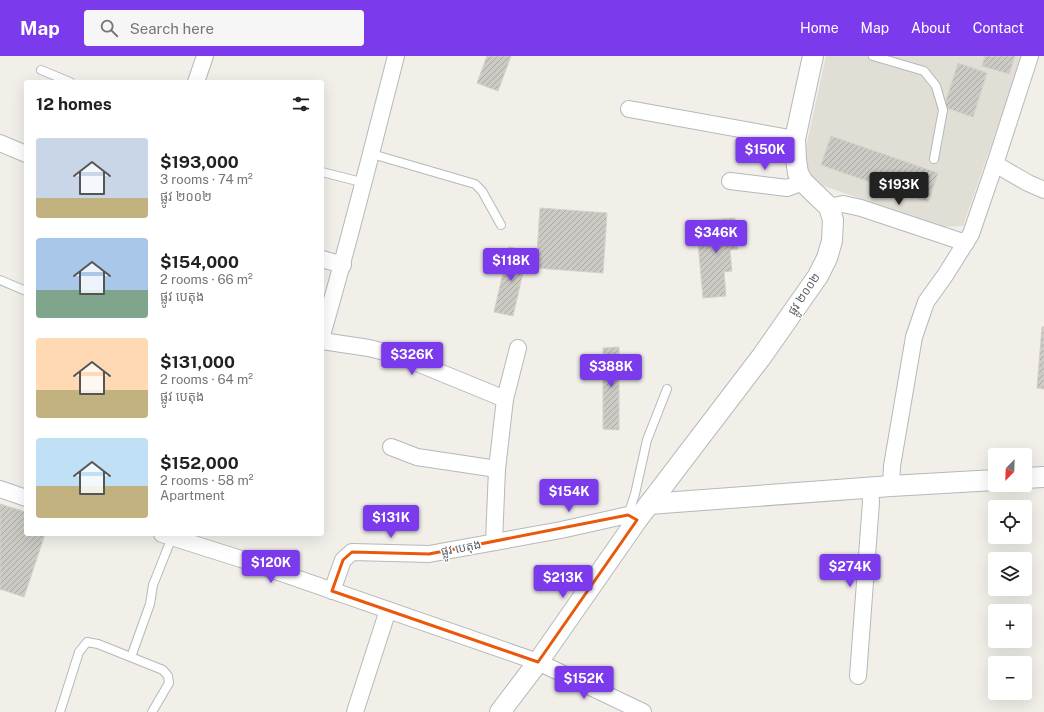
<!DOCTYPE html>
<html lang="en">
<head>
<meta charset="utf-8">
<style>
  :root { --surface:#fff; --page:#f6f6f6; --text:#202124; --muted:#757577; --accent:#7c3aed }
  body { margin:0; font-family:"Public Sans","Noto Sans Khmer",sans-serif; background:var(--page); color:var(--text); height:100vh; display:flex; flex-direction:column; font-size:15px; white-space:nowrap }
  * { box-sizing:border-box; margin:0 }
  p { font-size:13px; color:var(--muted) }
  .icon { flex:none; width:22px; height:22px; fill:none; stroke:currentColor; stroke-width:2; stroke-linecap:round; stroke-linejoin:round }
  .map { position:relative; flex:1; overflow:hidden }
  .side { position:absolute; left:24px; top:24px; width:300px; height:456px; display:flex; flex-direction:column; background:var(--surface); border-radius:4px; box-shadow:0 4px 16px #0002 }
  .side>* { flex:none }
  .needle { width:26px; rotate:203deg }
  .buttons { position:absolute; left:988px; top:392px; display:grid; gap:8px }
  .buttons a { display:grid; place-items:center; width:44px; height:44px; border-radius:4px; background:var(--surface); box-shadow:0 4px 16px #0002; font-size:20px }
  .price { position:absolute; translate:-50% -34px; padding:0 9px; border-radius:4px; background:var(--accent); color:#fff; font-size:13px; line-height:26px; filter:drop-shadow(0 1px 2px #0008) }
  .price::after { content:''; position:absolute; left:50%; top:24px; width:12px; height:9px; margin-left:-6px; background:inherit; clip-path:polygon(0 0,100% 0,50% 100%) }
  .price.current { background:#222; color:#fff }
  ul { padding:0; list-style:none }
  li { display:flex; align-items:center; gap:12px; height:100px; padding:0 12px }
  li span { display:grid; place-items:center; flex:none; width:112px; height:80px; border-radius:4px; color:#555 }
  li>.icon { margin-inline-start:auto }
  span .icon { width:48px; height:48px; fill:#fffc; stroke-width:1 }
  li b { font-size:17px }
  h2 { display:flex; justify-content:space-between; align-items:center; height:48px; padding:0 12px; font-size:17px }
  header { display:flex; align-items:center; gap:24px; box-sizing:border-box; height:56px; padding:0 20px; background:var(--accent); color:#fff }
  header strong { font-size:19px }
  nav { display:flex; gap:22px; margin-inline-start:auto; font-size:14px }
  .search { width:280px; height:36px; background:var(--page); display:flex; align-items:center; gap:10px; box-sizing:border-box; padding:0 14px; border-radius:4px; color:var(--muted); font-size:15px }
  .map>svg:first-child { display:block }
  .education { fill:#e1ded6 }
  .building { fill:url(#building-hatch); stroke:#d6d1c6 }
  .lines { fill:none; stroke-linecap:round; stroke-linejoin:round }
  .service-casing { stroke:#b5b8bc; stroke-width:10 }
  .minor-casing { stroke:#b5b8bc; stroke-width:18 }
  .tertiary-casing { stroke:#b5b8bc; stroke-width:22 }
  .service { stroke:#fff; stroke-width:8 }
  .minor { stroke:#fff; stroke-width:16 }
  .tertiary { stroke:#fff; stroke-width:20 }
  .marked { fill:none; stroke:#e8590c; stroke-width:3; stroke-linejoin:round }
  .labels { text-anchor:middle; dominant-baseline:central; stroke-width:3; stroke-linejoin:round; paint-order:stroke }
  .street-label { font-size:12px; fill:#5f6368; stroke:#fff }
</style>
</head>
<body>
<header>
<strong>Map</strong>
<div class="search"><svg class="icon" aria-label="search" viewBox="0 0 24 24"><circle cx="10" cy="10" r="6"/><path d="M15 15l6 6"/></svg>Search here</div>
<nav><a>Home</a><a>Map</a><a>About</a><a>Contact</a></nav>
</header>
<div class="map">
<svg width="1044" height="656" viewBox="0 0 1044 656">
  <defs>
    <pattern id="building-hatch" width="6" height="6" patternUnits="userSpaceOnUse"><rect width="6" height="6" fill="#cccac5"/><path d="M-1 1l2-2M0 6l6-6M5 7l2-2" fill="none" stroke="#a9a8a4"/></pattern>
  </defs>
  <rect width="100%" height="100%" fill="#f1efe8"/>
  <path class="education" d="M 826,0 L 1022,0 L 963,170 L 944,171 L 809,125 L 803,104 Z"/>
  <g class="building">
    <path d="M 487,0 L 511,0 L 498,35 L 477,27 Z"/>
    <path d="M 985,0 L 1015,0 L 1009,18 L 982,10 Z"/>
    <path d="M 958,7 L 987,17 L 973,61 L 944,51 Z"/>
    <path d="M 831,80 L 938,117 L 928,146 L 821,109 Z"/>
    <path d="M 540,152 L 607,157 L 603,217 L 536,212 Z"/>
    <path d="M 735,162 L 738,193 L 730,194 L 732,215 L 724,216 L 726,240 L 703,242 L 696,165 Z"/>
    <path d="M 509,191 L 528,195 L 513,260 L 494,256 Z"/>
    <path d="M 1042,271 L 1044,271 L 1044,333 L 1037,332 Z"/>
    <path d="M 619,291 L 619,374 L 603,373 L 603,292 Z"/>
    <path d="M 0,448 L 26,456 L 26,478 L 45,478 L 24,541 L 0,533 Z"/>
  </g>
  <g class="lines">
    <g class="service-casing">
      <g id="service">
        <path d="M 873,0 L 924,15 L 936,30 L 943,54 L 934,103"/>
        <path d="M 41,14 L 70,26"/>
        <path d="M 372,98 L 475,128 L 482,135 L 501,169"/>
        <path d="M 322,116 L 365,127"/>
        <path d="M 0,224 L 26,235"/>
        <path d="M 628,459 L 635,438 L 647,384 L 667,333"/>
        <path d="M 131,601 L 150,548 L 153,529 L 172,481"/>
        <path d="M 60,656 L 79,596 L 87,586 L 98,588 L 163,614 L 168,620 L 169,627 L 152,656"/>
      </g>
    </g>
    <g class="minor-casing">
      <g id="minor">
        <path d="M 196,26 L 205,0"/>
        <path d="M 629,53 L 795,83"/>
        <path d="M 0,87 L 26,98"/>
        <path d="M 995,108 L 1028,127 L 1044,134"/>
        <path d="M 730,125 L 787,132 L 803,126"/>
        <path d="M 829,151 L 843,148 L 861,152 L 966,187"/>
        <path d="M 322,203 L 343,209"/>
        <path d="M 322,279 C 349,187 372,93 396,0"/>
        <path d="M 322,285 L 369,292 L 400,300 L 505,343"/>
        <path d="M 391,391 L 417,401 L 497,413"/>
        <path d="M 891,430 L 892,410 L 914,281 L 926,246 L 946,218 L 971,178 L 995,108 L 1030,0"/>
        <path d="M 0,433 L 26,442"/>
        <path d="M 162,478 L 241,503 L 538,606 L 643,656"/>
        <path d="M 494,486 L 497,413 L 505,343 L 518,292"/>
        <path d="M 332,535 L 343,504 L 352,496 L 429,498 L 561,474 L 628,459 L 637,464"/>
        <path d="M 858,620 L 871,446 L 870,431"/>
        <path d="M 355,656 L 388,554"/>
      </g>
    </g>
    <g class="tertiary-casing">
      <g id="tertiary">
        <path d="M 1025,422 L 1044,421"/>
        <path d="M 649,448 L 891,430 L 995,424"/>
        <path d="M 500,656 L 538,606 L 637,464 L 762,300 L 818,220 L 827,202 L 832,185 L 833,164 L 829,151 L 803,126 L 798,117 L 796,104 L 795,83 L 813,0"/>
      </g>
    </g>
    <use href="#service" class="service"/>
    <use href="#minor" class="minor"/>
    <use href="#tertiary" class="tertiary"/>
  </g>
  <path class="marked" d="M 628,459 L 637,464 L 538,606 L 332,535 L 343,504 L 352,496 L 429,498 Z"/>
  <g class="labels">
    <g class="street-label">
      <text transform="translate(804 238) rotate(-56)">ផ្លូវ ២០០២</text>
      <text transform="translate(461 492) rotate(-11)">ផ្លូវ បេតុង</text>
    </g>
  </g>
</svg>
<div class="buttons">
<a><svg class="needle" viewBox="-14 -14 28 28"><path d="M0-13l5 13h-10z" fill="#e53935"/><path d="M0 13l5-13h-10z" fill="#757577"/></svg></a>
<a><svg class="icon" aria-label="locate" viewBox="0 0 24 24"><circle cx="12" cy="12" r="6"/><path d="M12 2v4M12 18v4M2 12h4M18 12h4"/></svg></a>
<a><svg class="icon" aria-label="layers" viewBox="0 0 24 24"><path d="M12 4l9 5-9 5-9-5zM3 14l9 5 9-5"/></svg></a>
<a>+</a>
<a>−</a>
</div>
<b class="price" style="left:765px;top:115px">$150K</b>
<b class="price current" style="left:899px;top:150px">$193K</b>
<b class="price" style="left:716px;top:198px">$346K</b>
<b class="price" style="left:511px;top:226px">$118K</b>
<b class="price" style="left:412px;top:320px">$326K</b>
<b class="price" style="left:611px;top:332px">$388K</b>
<b class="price" style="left:569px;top:457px">$154K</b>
<b class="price" style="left:391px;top:483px">$131K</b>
<b class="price" style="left:271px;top:528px">$120K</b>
<b class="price" style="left:850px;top:532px">$274K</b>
<b class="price" style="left:563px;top:543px">$213K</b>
<b class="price" style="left:584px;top:644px">$152K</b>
<section class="side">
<h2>12 homes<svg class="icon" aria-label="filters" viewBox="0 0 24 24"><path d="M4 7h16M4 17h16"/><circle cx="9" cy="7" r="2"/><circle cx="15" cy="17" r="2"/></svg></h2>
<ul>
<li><span style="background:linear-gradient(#c9d6e8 75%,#c2b280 0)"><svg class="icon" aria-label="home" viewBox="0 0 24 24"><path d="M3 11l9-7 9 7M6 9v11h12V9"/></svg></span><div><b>$193,000</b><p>3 rooms · 74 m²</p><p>ផ្លូវ ២០០២</p></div></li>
<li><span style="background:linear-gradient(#a9c7e8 65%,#7fa58c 0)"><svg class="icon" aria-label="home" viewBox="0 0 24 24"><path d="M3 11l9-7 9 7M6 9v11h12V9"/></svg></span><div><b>$154,000</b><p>2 rooms · 66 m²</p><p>ផ្លូវ បេតុង</p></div></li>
<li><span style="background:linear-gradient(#ffd9b3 65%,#c2b280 0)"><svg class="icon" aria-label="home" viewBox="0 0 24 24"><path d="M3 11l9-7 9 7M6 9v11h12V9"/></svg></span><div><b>$131,000</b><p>2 rooms · 64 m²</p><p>ផ្លូវ បេតុង</p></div></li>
<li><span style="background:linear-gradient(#bfe0f5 60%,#c2b280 0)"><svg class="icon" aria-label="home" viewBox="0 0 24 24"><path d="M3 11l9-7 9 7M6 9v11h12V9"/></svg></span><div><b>$152,000</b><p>2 rooms · 58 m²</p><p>Apartment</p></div></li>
</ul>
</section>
</div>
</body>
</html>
